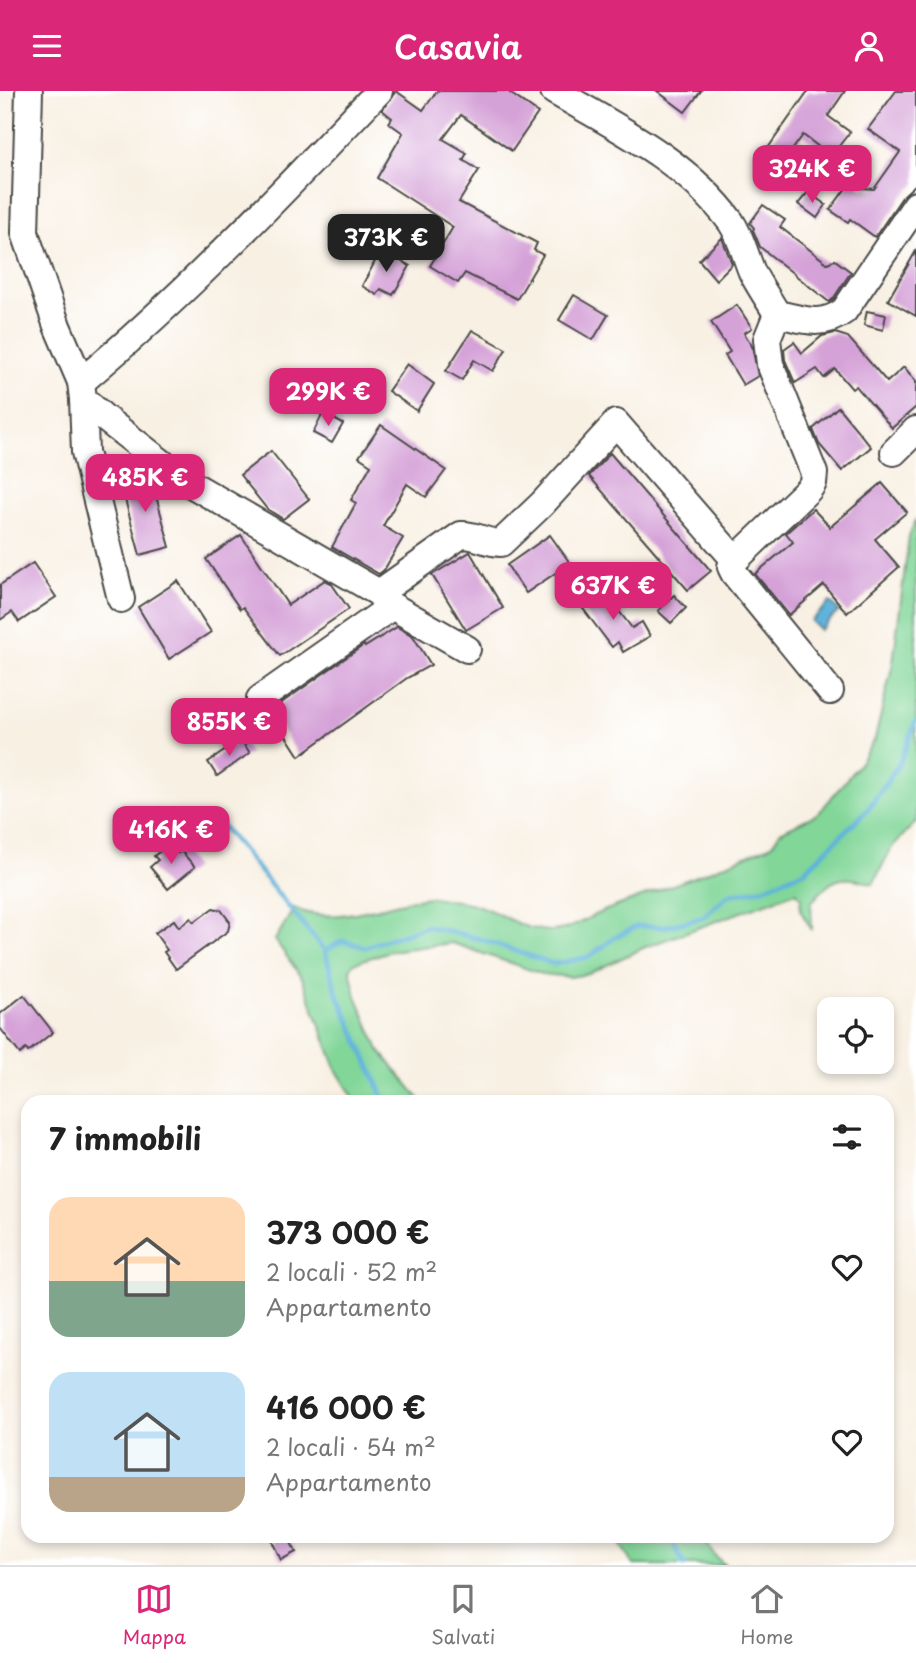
<!DOCTYPE html>
<html lang="it">
<head>
<meta charset="utf-8">
<style>
  :root { --surface:#fff; --page:#f6f6f6; --text:#222; --muted:#767676; --line:#e0e0e0; --accent:#db2777 }
  body { margin:0; font-family:"Playpen Sans",sans-serif; background:var(--page); color:var(--text); height:100vh; display:flex; flex-direction:column; font-size:26px; white-space:nowrap }
  * { box-sizing:border-box; margin:0 }
  p { font-size:23px; color:var(--muted) }
  .icon { flex:none; width:38px; height:38px; fill:none; stroke:currentColor; stroke-width:2; stroke-linecap:round; stroke-linejoin:round }
  .map { position:relative; flex:1; overflow:hidden }
  .details { position:absolute; left:21px; top:1004px; width:873px; height:448px; display:flex; flex-direction:column; background:var(--surface); border-radius:21px; box-shadow:0 4px 10px #0003 }
  .details>* { flex:none }
  .buttons { position:absolute; left:817px; top:906px; display:grid; gap:14px }
  .buttons a { display:grid; place-items:center; width:77px; height:77px; border-radius:14px; background:var(--surface); box-shadow:0 4px 10px #0003; font-size:35px }
  .price { position:absolute; translate:-50% -60px; padding:0 16px; border-radius:14px; background:var(--accent); color:#fff; font-size:23px; line-height:46px; filter:drop-shadow(0 2px 4px #0008) }
  .price::after { content:''; position:absolute; left:50%; top:42px; width:21px; height:16px; margin-left:-10px; background:inherit; clip-path:polygon(0 0,100% 0,50% 100%) }
  .price.on { background:#222; color:#fff }
  ul { padding:0; list-style:none }
  li { display:flex; align-items:center; gap:21px; height:175px; padding:0 28px }
  li span { display:grid; place-items:center; flex:none; width:196px; height:140px; border-radius:21px; color:#555 }
  li>.icon { margin-inline-start:auto }
  span .icon { width:84px; height:84px; fill:#fffc; stroke-width:1 }
  li b { font-size:30px }
  h2 { display:flex; justify-content:space-between; align-items:center; height:84px; padding:0 28px; font-size:30px }
  header { display:flex; justify-content:space-between; align-items:center; height:91px; padding:0 28px; background:var(--accent); color:#fff; font-size:32px; font-weight:600 }
  .tab-bar { display:flex; justify-content:space-around; align-items:center; height:98px; border-top:2px solid var(--line); background:var(--surface); font-size:19px; color:var(--muted) }
  .tab-bar a { display:grid; justify-items:center; gap:4px }
  .tab-bar .on { color:var(--accent) }
  .map>svg:first-child { display:block }
  .green { fill:#81d698; stroke:#568062; stroke-width:2 }
  .water { fill:#5fb2da; stroke:#456e82; stroke-width:2 }
  .lines { fill:none; stroke-linecap:round; stroke-linejoin:round }
  .stream { stroke:#5fb2da; stroke-width:5 }
  .building { fill:#d5a2d8 }
  .minor-casing { stroke:#4a4947; stroke-width:30 }
  .minor { stroke:#fff; stroke-width:26 }
</style>
</head>
<body>
<header><svg class="icon" aria-label="menu" viewBox="0 0 24 24"><path d="M4 6h16M4 12h16M4 18h16"/></svg>Casavia<svg class="icon" aria-label="person" viewBox="0 0 24 24"><circle cx="12" cy="8" r="4"/><path d="M4 21q1-7 8-7t8 7"/></svg></header>
<div class="map">
<svg width="916" height="1474" viewBox="0 0 916 1474">
  <rect width="100%" height="100%" fill="#fff"/>
  <filter id="ink" filterUnits="userSpaceOnUse"><feTurbulence type="fractalNoise" baseFrequency=".0143" numOctaves="2"/><feDisplacementMap in="SourceGraphic" scale="14" xChannelSelector="R" yChannelSelector="G"/><feConvolveMatrix kernelMatrix="1 2 1 2 8 2 1 2 1" color-interpolation-filters="sRGB"/></filter>
  <filter id="wash" filterUnits="userSpaceOnUse"><feTurbulence type="fractalNoise" baseFrequency=".00686" numOctaves="4" result="noise"/><feDisplacementMap in="SourceGraphic" scale="28" xChannelSelector="R" yChannelSelector="G"/><feGaussianBlur stdDeviation="1.57" result="paint"/><feColorMatrix in="noise" values="0 0 0 0 0 0 0 0 0 0 0 0 0 0 0 0 0 1.4 0 .05"/><feComposite in="paint" operator="in"/></filter>
  <g filter="url(#wash)">
    <rect width="100%" height="100%" fill="#f8f0e3"/>
    <g class="green">
      <path d="M 916,428 L 916,731 L 892,756 L 873,793 C 840,783 833,786 811,812 L 812,839 L 800,819 L 801,806 L 796,801 L 643,857 L 588,883 L 570,886 L 542,883 L 452,852 L 390,860 L 354,872 L 350,878 L 356,905 L 379,959 L 422,1011 L 356,1011 L 337,980 L 302,887 L 275,849 L 294,817 C 333,837 388,811 429,806 C 436,806 443,808 450,809 C 458,810 468,811 476,814 C 498,820 517,836 540,839 C 569,844 583,827 609,818 C 664,798 718,777 772,754 L 780,741 L 819,722 L 859,673 L 875,648 L 893,572 L 909,445 Z"/>
      <path d="M 616,1446 L 703,1446 L 715,1465 L 725,1474 L 633,1474 Z"/>
    </g>
    <path class="water" d="M 830,511 L 839,520 L 820,539 L 811,530 Z"/>
    <g class="lines">
      <g class="stream">
        <path d="M 224,737 L 325,860 L 336,900 L 386,1012"/>
        <path d="M 325,860 L 342,850 L 365,856 L 427,835 L 480,848 L 554,873 L 589,866 L 614,847 L 638,835 L 663,836 L 702,827 L 728,804 L 761,798 L 805,780 L 869,717 L 899,673 L 916,630"/>
        <path d="M 670,1446 L 684,1474"/>
      </g>
    </g>
    <g id="blocks">
      <g class="building">
        <path d="M 396,0 L 423,19 L 437,0 L 507,0 L 538,22 L 512,60 L 461,24 L 443,48 L 467,62 L 463,69 L 479,79 L 459,111 L 537,152 L 534,159 L 543,164 L 517,208 L 465,182 L 458,192 L 430,175 L 453,136 L 377,87 L 403,42 L 389,32 L 392,27 L 382,19 Z"/>
        <path d="M 657,0 L 701,0 L 685,21 Z"/>
        <path d="M 808,0 L 845,0 L 828,25 L 850,41 L 831,65 L 803,44 L 778,79 L 761,67 Z"/>
        <path d="M 896,0 L 916,0 L 916,93 L 903,105 L 875,146 L 850,128 L 848,131 L 830,119 L 852,89 L 862,97 L 874,98 L 900,61 L 868,38 Z"/>
        <path d="M 808,101 L 826,114 L 817,127 L 798,113 Z"/>
        <path d="M 763,114 L 785,129 L 780,136 L 827,172 L 835,169 L 851,181 L 833,208 L 829,211 L 760,156 L 753,139 L 754,137 L 750,132 Z"/>
        <path d="M 722,147 L 732,173 L 716,189 L 699,169 Z"/>
        <path d="M 381,159 L 410,175 L 393,204 L 381,198 L 377,204 L 362,195 Z"/>
        <path d="M 916,160 L 916,225 L 888,209 Z"/>
        <path d="M 574,204 L 608,224 L 593,249 L 559,229 Z"/>
        <path d="M 737,214 L 752,237 L 744,242 L 752,255 L 758,285 L 743,294 L 725,264 L 730,261 L 711,231 Z"/>
        <path d="M 867,220 L 886,224 L 883,239 L 864,234 Z"/>
        <path d="M 472,239 L 506,258 L 493,280 L 474,269 L 462,289 L 446,280 Z"/>
        <path d="M 835,242 L 848,246 L 887,291 L 904,276 L 916,290 L 916,316 L 892,337 L 856,295 L 852,298 L 835,278 L 824,287 L 817,278 L 795,292 L 785,269 L 784,258 L 794,251 L 802,262 L 822,245 Z"/>
        <path d="M 407,273 L 434,293 L 417,320 L 388,300 Z"/>
        <path d="M 838,316 L 871,356 L 842,380 L 819,353 L 813,338 Z"/>
        <path d="M 323,322 L 343,333 L 332,352 L 313,342 Z"/>
        <path d="M 381,334 L 446,379 L 426,406 L 407,393 L 383,435 L 403,447 L 384,479 L 379,483 L 332,456 L 356,412 L 351,409 L 371,374 L 359,366 Z"/>
        <path d="M 271,360 L 309,408 L 283,428 L 267,418 L 240,384 Z"/>
        <path d="M 610,362 L 711,480 L 688,499 L 589,385 Z"/>
        <path d="M 150,383 L 170,456 L 140,464 L 120,390 Z"/>
        <path d="M 882,392 L 907,421 L 875,448 L 899,476 L 847,522 L 824,494 L 789,524 L 755,483 L 793,451 L 786,442 L 813,418 L 830,436 Z"/>
        <path d="M 241,444 L 288,514 L 325,489 L 331,492 L 349,518 L 280,565 L 243,516 L 240,518 L 206,468 Z"/>
        <path d="M 550,444 L 570,472 L 526,502 L 507,474 Z"/>
        <path d="M 470,461 L 503,517 L 466,539 L 432,484 Z"/>
        <path d="M 33,472 L 56,506 L 19,531 L 12,521 L 0,529 L 0,494 Z"/>
        <path d="M 178,490 L 211,541 L 169,568 L 138,516 Z"/>
        <path d="M 602,498 L 632,537 L 642,531 L 650,545 L 623,561 L 618,551 L 612,556 L 581,515 Z"/>
        <path d="M 674,504 L 686,517 L 671,532 L 658,520 Z"/>
        <path d="M 397,536 L 413,545 L 431,574 L 407,587 L 299,665 L 270,620 L 364,554 L 365,556 Z"/>
        <path d="M 241,649 L 250,662 L 217,685 L 208,671 Z"/>
        <path d="M 170,752 L 178,762 L 181,760 L 195,776 L 168,798 L 150,776 L 158,769 L 154,765 Z"/>
        <path d="M 213,817 L 221,819 L 230,831 L 228,840 L 176,878 L 164,861 L 167,859 L 155,842 L 174,829 L 179,836 L 191,827 L 194,831 Z"/>
        <path d="M 24,904 L 53,941 L 28,961 L 26,958 L 20,963 L 0,937 L 0,923 Z"/>
        <path d="M 270,1446 L 288,1446 L 296,1461 L 281,1469 Z"/>
      </g>
    </g>
  </g>
  <g filter="url(#ink)">
    <use href="#blocks" fill-opacity="0" stroke="#4a4947" stroke-width="2"/>
    <g class="lines">
      <g class="minor-casing">
        <g id="minor">
          <path d="M 29,0 L 25,142 L 57,235 L 81,291 C 188,201 283,101 379,0"/>
          <path d="M 554,0 C 618,37 686,70 731,131 C 741,146 745,164 752,181 C 759,195 769,209 777,223 C 803,228 821,237 844,220 L 916,114"/>
          <path d="M 777,223 L 767,248 L 770,273 L 814,382 L 813,392 L 809,398 L 735,469 L 731,476 L 734,482 L 830,600"/>
          <path d="M 81,291 L 83,308 L 103,326 L 184,389 L 379,502 L 385,511 L 384,521 L 260,608"/>
          <path d="M 83,308 L 85,361 L 121,508"/>
          <path d="M 894,361 L 916,339"/>
          <path d="M 379,502 L 461,444 C 476,443 485,452 501,452 L 542,413 L 616,332 L 735,469"/>
          <path d="M 385,511 L 467,558"/>
        </g>
      </g>
      <use href="#minor" class="minor"/>
    </g>
  </g>
</svg>
<div class="buttons">
<a><svg class="icon" aria-label="locate" viewBox="0 0 24 24"><circle cx="12" cy="12" r="6"/><path d="M12 2v4M12 18v4M2 12h4M18 12h4"/></svg></a>
</div>
<b class="price" style="left:812px;top:114px">324K €</b>
<b class="price on" style="left:386px;top:183px">373K €</b>
<b class="price" style="left:328px;top:337px">299K €</b>
<b class="price" style="left:145px;top:423px">485K €</b>
<b class="price" style="left:613px;top:531px">637K €</b>
<b class="price" style="left:229px;top:667px">855K €</b>
<b class="price" style="left:171px;top:775px">416K €</b>
<section class="details">
<h2>7 immobili<svg class="icon" aria-label="filters" viewBox="0 0 24 24"><path d="M4 7h16M4 17h16"/><circle cx="9" cy="7" r="2"/><circle cx="15" cy="17" r="2"/></svg></h2>
<ul>
<li><span style="background:linear-gradient(#ffd9b3 60%,#7fa58c 0)"><svg class="icon" aria-label="home" viewBox="0 0 24 24"><path d="M3 11l9-7 9 7M6 9v11h12V9"/></svg></span><div><b>373 000 €</b><p>2 locali · 52 m²</p><p>Appartamento</p></div><svg class="icon" aria-label="heart" viewBox="0 0 24 24"><path d="M12 20l-8-8c-3-5 5-10 8-4 3-6 11-1 8 4z"/></svg></li>
<li><span style="background:linear-gradient(#bfe0f5 75%,#b9a48a 0)"><svg class="icon" aria-label="home" viewBox="0 0 24 24"><path d="M3 11l9-7 9 7M6 9v11h12V9"/></svg></span><div><b>416 000 €</b><p>2 locali · 54 m²</p><p>Appartamento</p></div><svg class="icon" aria-label="heart" viewBox="0 0 24 24"><path d="M12 20l-8-8c-3-5 5-10 8-4 3-6 11-1 8 4z"/></svg></li>
</ul>
</section>
</div>
<nav class="tab-bar">
<a class="on"><svg class="icon" aria-label="map" viewBox="0 0 24 24"><path d="M3 6l6-2 6 2 6-2v14l-6 2-6-2-6 2zM9 4v14M15 6v14"/></svg>Mappa</a>
<a><svg class="icon" aria-label="saved" viewBox="0 0 24 24"><path d="M7 4h10v16l-5-4-5 4z"/></svg>Salvati</a>
<a><svg class="icon" aria-label="home" viewBox="0 0 24 24"><path d="M3 11l9-7 9 7M6 9v11h12V9"/></svg>Home</a>
</nav>
</body>
</html>
